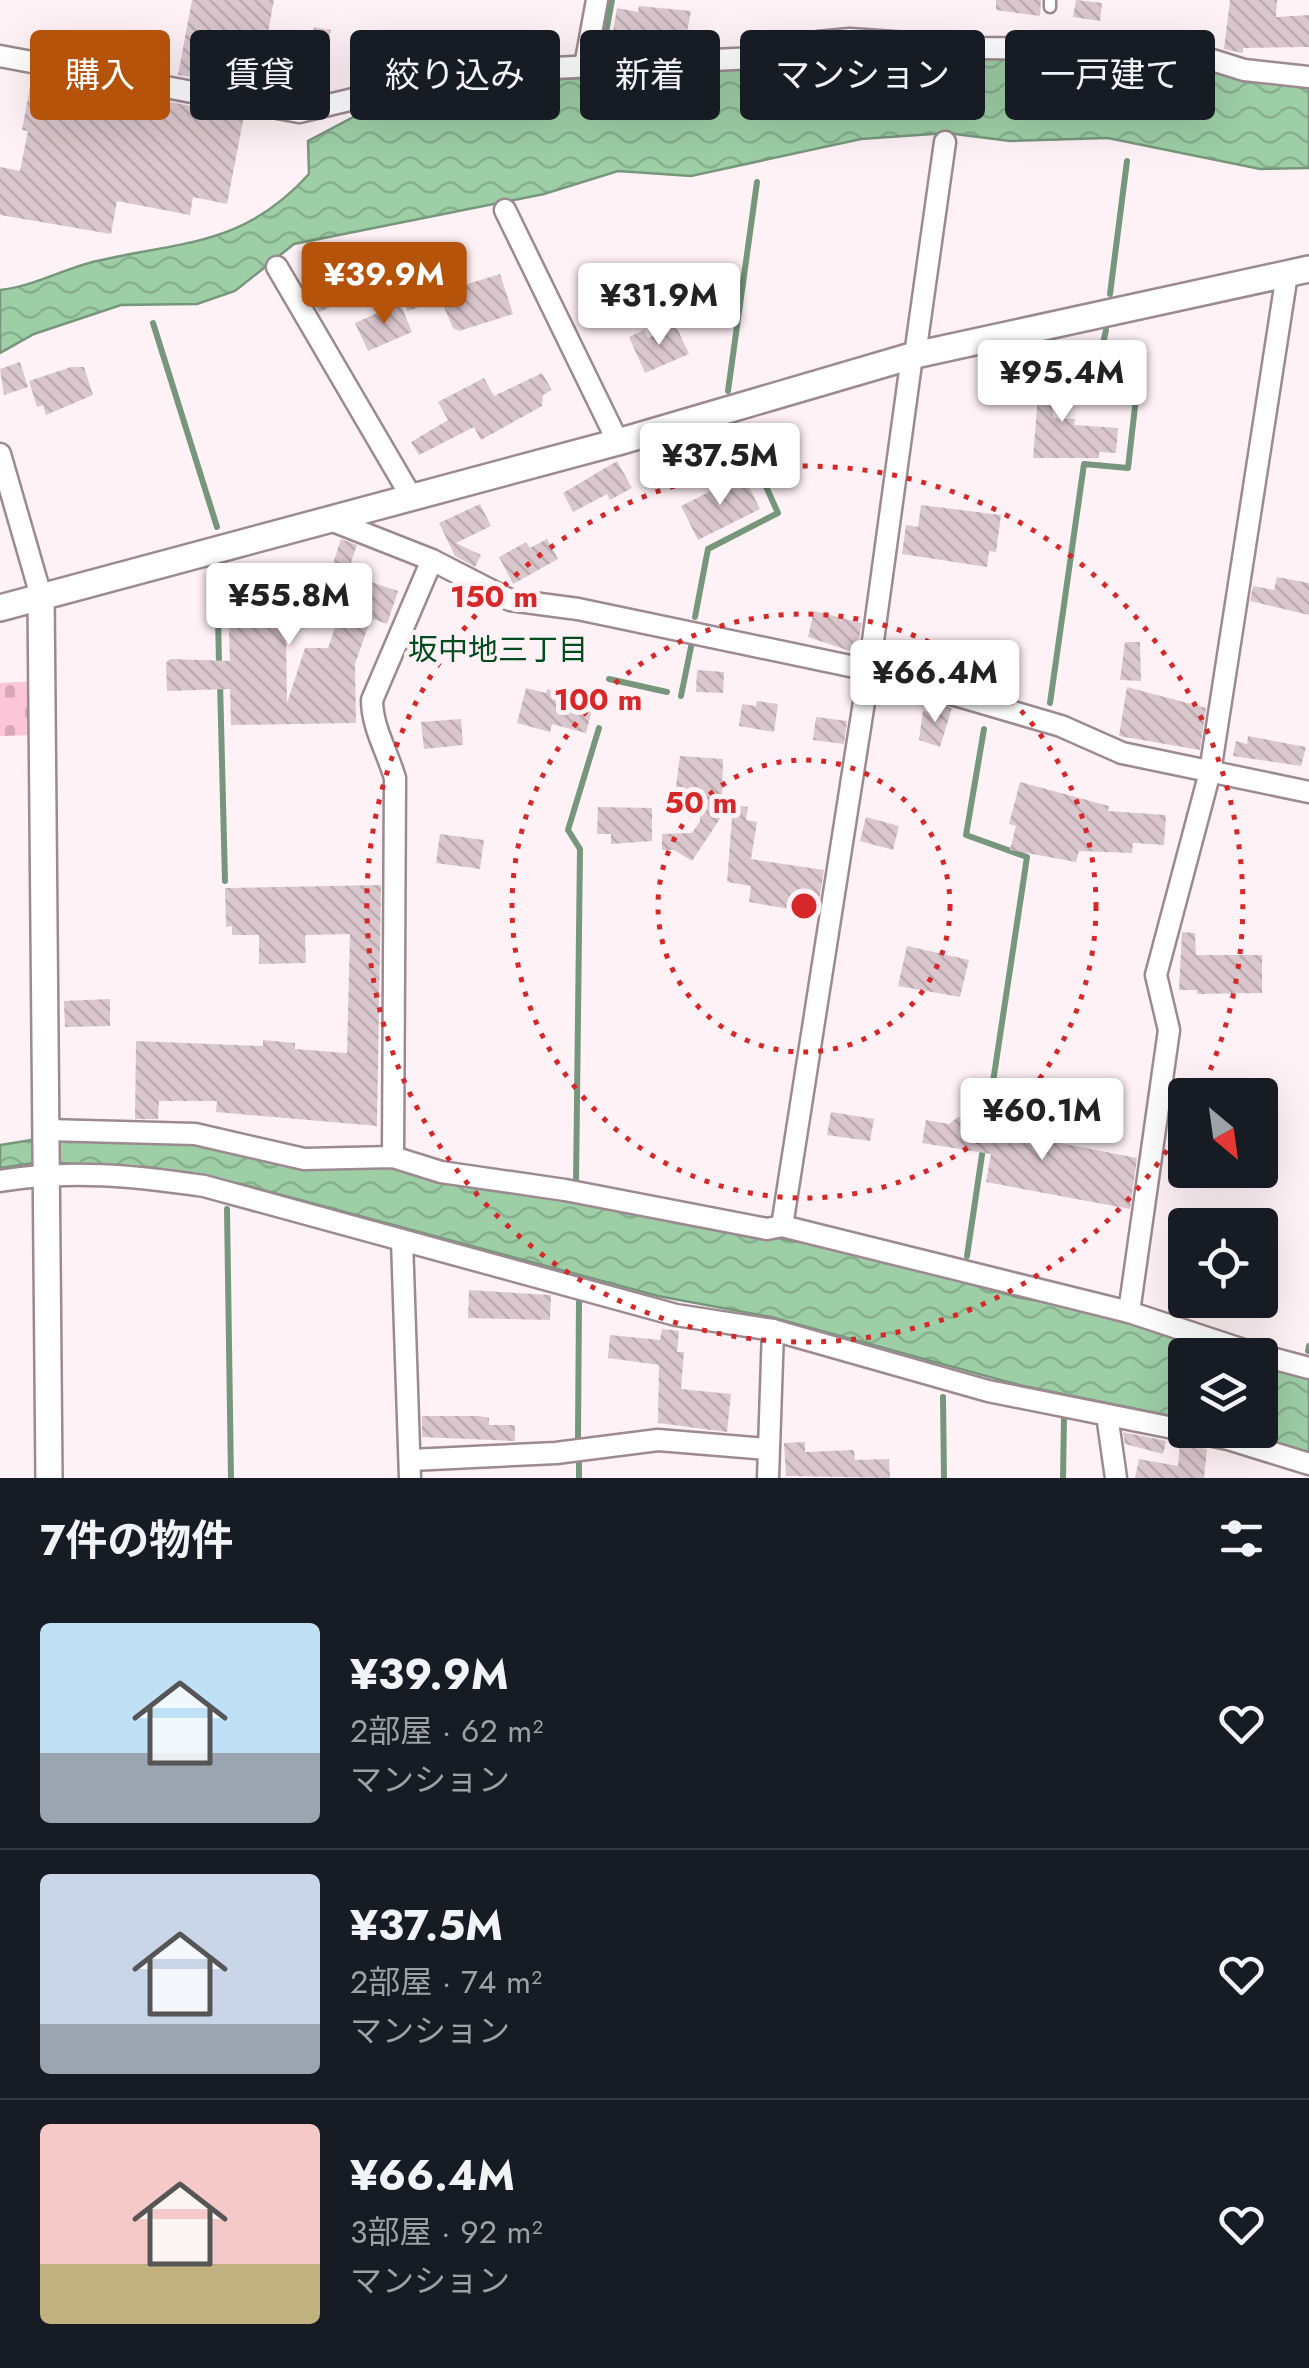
<!DOCTYPE html>
<html lang="ja">
<head>
<meta charset="utf-8">
<style>
  :root { --surface:#171b24; --page:#20242c; --text:#f1f3f6; --muted:#9ea1a6; --line:#363941; --accent:#b45309 }
  body { margin:0; font-family:Jost,"Noto Sans JP",sans-serif; background:var(--page); color:var(--text); height:100vh; display:flex; flex-direction:column; font-size:38px; white-space:nowrap }
  * { box-sizing:border-box; margin:0 }
  p { font-size:32px; color:var(--muted) }
  .icon { flex:none; width:55px; height:55px; fill:none; stroke:currentColor; stroke-width:2; stroke-linecap:round; stroke-linejoin:round }
  .map { position:relative; height:1478px; overflow:hidden }
  .details { display:flex; flex-direction:column; background:var(--surface); flex:1 }
  .details>* { flex:none }
  .guide { position:absolute; left:30px; top:30px; width:1250px; height:90px; display:flex; gap:20px }
  .needle { width:65px; rotate:151deg }
  .tools { position:absolute; left:1168px; top:1078px; display:grid; gap:20px }
  .tools a { display:grid; place-items:center; width:110px; height:110px; border-radius:10px; background:var(--surface); box-shadow:0 10px 40px #0002; font-size:50px }
  .price { position:absolute; translate:-50% -85px; padding:0 22px; border-radius:10px; background:#fff; color:#222; font-size:32px; line-height:65px; filter:drop-shadow(0 2px 5px #0008) }
  .price::after { content:''; position:absolute; left:50%; top:60px; width:30px; height:22px; margin-left:-15px; background:inherit; clip-path:polygon(0 0,100% 0,50% 100%) }
  .price.active { background:var(--accent); color:#fff }
  ul { padding:0; list-style:none }
  li { display:flex; align-items:center; gap:30px; height:250px; padding:0 40px }
  li+li { border-top:2px solid var(--line) }
  li span { display:grid; place-items:center; flex:none; width:280px; height:200px; border-radius:10px; color:#555 }
  li>.icon { margin-inline-start:auto }
  span .icon { width:120px; height:120px; fill:#fffc; stroke-width:1 }
  li b { font-size:42px }
  h2 { display:flex; justify-content:space-between; align-items:center; height:120px; padding:0 40px; font-size:42px }
  .pill { padding:0 35px; border-radius:10px; background:var(--surface); box-shadow:0 10px 40px #0002; font-size:35px; line-height:90px }
  .pill.active { background:var(--accent); color:#fff }
  .map>svg:first-child { display:block }
  .cemetery { fill:url(#cemetery-stones) }
  .water { fill:url(#water-waves); stroke:#77977c; stroke-width:2.5 }
  .lines { fill:none; stroke-linecap:round; stroke-linejoin:round }
  .stream { stroke:#77977c; stroke-width:6 }
  .building { fill:url(#building-back-hatch) }
  .service-casing { stroke:#9c8a90; stroke-width:15 }
  .minor-casing { stroke:#9c8a90; stroke-width:25 }
  .tertiary-casing { stroke:#9c8a90; stroke-width:30 }
  .service { stroke:#fff; stroke-width:10 }
  .minor { stroke:#fff; stroke-width:20 }
  .tertiary { stroke:#fff; stroke-width:25 }
  .ring { fill:none; stroke:#d62828; stroke-width:5; stroke-dasharray:5 10 }
  .labels { text-anchor:middle; dominant-baseline:central; stroke-width:10; stroke-linejoin:round; paint-order:stroke }
  .neighbourhood-label { font-size:30px; fill:#014c1f; stroke:#fff2f6 }
  .centre { fill:#d62828; stroke:#fff2f6; stroke-width:5 }
  .ring-label { font-size:30px; text-anchor:middle; font-weight:bold; fill:#d62828; stroke:#fff2f6; stroke-width:10; stroke-linejoin:round; paint-order:stroke }
</style>
</head>
<body>
<div class="map">
<svg width="1309" height="1478" viewBox="0 0 1309 1478">
  <defs>
    <pattern id="cemetery-stones" width="16" height="16" patternUnits="userSpaceOnUse" patternTransform="scale(2.5)"><rect width="16" height="16" fill="#fdc5d8"/><path d="M2 7V4a2 2 0 0 1 4 0v3zM10 15v-3a2 2 0 0 1 4 0v3z" fill="#d8a8b9"/></pattern>
    <pattern id="water-waves" width="16" height="10" patternUnits="userSpaceOnUse" patternTransform="scale(2.5)"><rect width="16" height="10" fill="#9dcea6"/><path d="M0 5q4-4 8 0t8 0" fill="none" stroke="#87b08e"/></pattern>
    <pattern id="building-back-hatch" width="6" height="6" patternUnits="userSpaceOnUse" patternTransform="scale(2.5)"><rect width="6" height="6" fill="#dac7cd"/><path d="M-1 5l2 2M0 0l6 6M5-1l2 2" fill="none" stroke="#bbaaaf"/></pattern>
  </defs>
  <rect width="100%" height="100%" fill="#fff2f6"/>
  <path class="cemetery" d="M 36,681 L 36,735 L 0,736 L 0,683 Z"/>
  <g class="water">
    <path d="M 849,48 L 979,58 L 1177,61 L 1309,86 L 1309,168 L 1260,169 L 1108,138 L 1010,141 L 947,133 L 861,139 L 691,176 L 618,171 L 544,194 L 294,244 L 235,291 L 197,304 L 121,305 L 34,334 L 0,353 L 0,290 C 32,287 65,268 97,261 C 184,241 244,246 309,174 L 308,141 L 437,73 L 468,72 L 530,81 L 771,66 Z"/>
    <path d="M 38,1139 L 210,1144 L 300,1168 L 372,1162 L 864,1254 L 1017,1297 L 1097,1312 L 1225,1355 L 1185,1355 L 1185,1419 L 1019,1385 L 771,1317 L 658,1296 L 241,1184 L 46,1161 L 0,1168 L 0,1145 Z"/>
    <path d="M 1260,1364 L 1309,1376 L 1309,1452 L 1232,1430 L 1260,1430 Z"/>
  </g>
  <g class="lines">
    <g class="stream">
      <path d="M 605,38 L 612,0"/>
      <path d="M 1110,294 L 1127,161"/>
      <path d="M 153,323 L 217,527"/>
      <path d="M 728,391 L 757,182"/>
      <path d="M 217,565 L 219,665"/>
      <path d="M 695,617 L 708,549 L 778,513 L 739,427"/>
      <path d="M 609,679 L 667,692"/>
      <path d="M 220,682 L 225,881"/>
      <path d="M 681,696 L 692,642"/>
      <path d="M 1050,703 L 1084,464 L 1128,468 L 1138,380 L 1096,375 L 1106,330"/>
      <path d="M 984,729 L 966,835 L 1027,857 L 985,1135"/>
      <path d="M 576,1183 L 580,849 L 568,830 L 599,728"/>
      <path d="M 227,1209 L 231,1478"/>
      <path d="M 967,1256 L 983,1148"/>
      <path d="M 1308,1351 L 1309,1346"/>
      <path d="M 943,1397 L 944,1478"/>
      <path d="M 578,1437 L 579,1299"/>
      <path d="M 579,1457 L 579,1478"/>
      <path d="M 1063,1478 L 1064,1417"/>
    </g>
  </g>
  <g class="building">
    <path d="M 192,0 L 274,0 L 258,87 L 178,75 Z"/>
    <path d="M 996,0 L 1041,0 L 1040,16 L 996,10 Z"/>
    <path d="M 1076,0 L 1102,3 L 1100,21 L 1073,17 Z"/>
    <path d="M 1230,0 L 1277,0 L 1276,17 L 1309,15 L 1309,47 L 1243,48 L 1243,53 L 1224,49 Z"/>
    <path d="M 639,6 L 691,11 L 684,48 L 611,44 L 617,8 L 638,12 Z"/>
    <path d="M 314,27 L 331,30 L 322,76 L 305,72 Z"/>
    <path d="M 32,76 L 244,116 L 227,204 L 193,197 L 190,215 L 117,201 L 111,234 L 0,215 L 0,167 L 20,171 L 28,131 L 22,130 Z"/>
    <path d="M 393,248 L 397,258 L 421,250 L 437,302 L 407,311 L 394,270 L 330,294 L 334,306 L 319,312 L 301,279 L 342,257 L 344,263 Z"/>
    <path d="M 500,274 L 513,314 L 459,331 L 453,328 L 438,293 Z"/>
    <path d="M 400,303 L 412,332 L 368,351 L 355,323 Z"/>
    <path d="M 676,326 L 689,354 L 645,373 L 629,337 L 644,330 L 648,338 Z"/>
    <path d="M 1040,361 L 1051,361 L 1053,418 L 1075,419 L 1074,425 L 1118,428 L 1116,453 L 1099,452 L 1099,458 L 1033,458 L 1038,395 L 1016,396 L 1016,378 L 1039,377 Z"/>
    <path d="M 20,362 L 28,387 L 4,395 L 0,369 Z"/>
    <path d="M 71,367 L 84,367 L 93,395 L 46,415 L 43,405 L 37,407 L 29,381 Z"/>
    <path d="M 542,373 L 552,390 L 543,395 L 542,406 L 481,440 L 474,427 L 419,455 L 411,442 L 448,420 L 438,402 L 484,378 L 494,396 Z"/>
    <path d="M 729,430 L 740,456 L 723,464 L 712,438 Z"/>
    <path d="M 617,461 L 632,488 L 610,500 L 607,494 L 573,512 L 563,493 Z"/>
    <path d="M 743,475 L 760,509 L 698,540 L 681,506 Z"/>
    <path d="M 480,504 L 491,526 L 456,543 L 481,555 L 475,567 L 455,556 L 439,523 Z"/>
    <path d="M 921,505 L 1001,515 L 996,552 L 989,551 L 987,567 L 902,554 L 906,525 L 918,527 Z"/>
    <path d="M 341,539 L 357,545 L 349,568 L 368,574 L 365,580 L 398,591 L 387,624 L 371,618 L 355,664 L 356,723 L 231,725 L 230,689 L 167,691 L 166,663 L 170,659 L 230,661 L 227,568 L 285,567 L 287,703 L 305,648 L 328,648 L 339,616 L 318,610 Z"/>
    <path d="M 547,539 L 558,559 L 513,584 L 499,557 L 526,542 L 530,548 Z"/>
    <path d="M 1277,577 L 1309,583 L 1309,615 L 1250,601 L 1253,586 L 1274,590 Z"/>
    <path d="M 814,611 L 862,623 L 856,653 L 808,637 Z"/>
    <path d="M 1125,642 L 1140,642 L 1141,681 L 1120,680 Z"/>
    <path d="M 697,670 L 724,672 L 723,693 L 696,692 Z"/>
    <path d="M 1127,687 L 1206,708 L 1200,750 L 1119,736 Z"/>
    <path d="M 526,688 L 546,693 L 547,689 L 593,706 L 586,733 L 552,724 L 550,732 L 517,723 Z"/>
    <path d="M 757,701 L 778,704 L 774,732 L 739,726 L 742,704 L 756,706 Z"/>
    <path d="M 933,703 L 952,708 L 940,747 L 919,740 L 923,710 L 930,713 Z"/>
    <path d="M 816,717 L 847,721 L 844,744 L 813,740 Z"/>
    <path d="M 461,719 L 463,745 L 424,749 L 421,722 Z"/>
    <path d="M 1248,736 L 1306,747 L 1301,766 L 1233,756 L 1236,741 L 1247,744 Z"/>
    <path d="M 680,756 L 723,759 L 722,804 L 729,805 L 692,861 L 674,850 L 662,850 L 662,834 L 692,833 L 700,821 L 700,795 L 675,793 Z"/>
    <path d="M 1020,782 L 1109,806 L 1108,811 L 1166,815 L 1164,845 L 1133,843 L 1132,853 L 1079,851 L 1076,862 L 1010,850 L 1016,826 L 1009,824 Z"/>
    <path d="M 733,805 L 748,807 L 746,820 L 757,822 L 751,859 L 824,870 L 817,914 L 749,902 L 751,886 L 727,882 Z"/>
    <path d="M 598,807 L 652,808 L 652,841 L 611,844 L 611,834 L 597,834 Z"/>
    <path d="M 866,817 L 899,826 L 893,850 L 860,841 Z"/>
    <path d="M 440,834 L 484,840 L 480,869 L 436,863 Z"/>
    <path d="M 381,885 L 377,1126 L 216,1112 L 217,1101 L 159,1101 L 158,1119 L 135,1119 L 136,1041 L 263,1046 L 263,1040 L 295,1043 L 295,1049 L 347,1053 L 350,934 L 305,935 L 306,963 L 259,964 L 259,935 L 232,935 L 232,926 L 226,927 L 225,888 Z"/>
    <path d="M 1182,932 L 1195,933 L 1196,955 L 1262,955 L 1262,993 L 1197,994 L 1197,990 L 1179,990 Z"/>
    <path d="M 907,946 L 969,960 L 960,997 L 898,986 Z"/>
    <path d="M 110,999 L 110,1026 L 65,1027 L 64,1001 Z"/>
    <path d="M 831,1112 L 874,1119 L 870,1141 L 827,1135 Z"/>
    <path d="M 958,1117 L 973,1119 L 972,1126 L 1137,1158 L 1130,1209 L 986,1182 L 991,1154 L 922,1143 L 926,1120 L 949,1124 Z"/>
    <path d="M 469,1290 L 551,1295 L 550,1320 L 468,1318 Z"/>
    <path d="M 662,1329 L 679,1331 L 677,1352 L 684,1352 L 681,1389 L 731,1394 L 727,1432 L 658,1423 L 659,1365 L 608,1358 L 610,1335 L 660,1340 Z"/>
    <path d="M 422,1416 L 479,1416 L 489,1418 L 489,1425 L 515,1425 L 515,1441 L 422,1437 Z"/>
    <path d="M 1123,1432 L 1166,1441 L 1163,1454 L 1125,1444 Z"/>
    <path d="M 805,1442 L 805,1452 L 854,1450 L 855,1460 L 889,1459 L 890,1478 L 786,1476 L 784,1443 Z"/>
    <path d="M 1180,1443 L 1207,1449 L 1204,1478 L 1135,1478 L 1139,1459 L 1178,1466 Z"/>
  </g>
  <g class="lines">
    <g class="service-casing">
      <path id="service" d="M 1050,7 L 1050,0"/>
    </g>
    <g class="minor-casing">
      <g id="minor">
        <path d="M 0,56 L 299,112 L 362,97 L 435,61 L 534,69 L 772,57 L 818,42 L 850,39 L 981,48 L 1162,51 L 1190,53 L 1244,70 L 1309,77"/>
        <path d="M 585,66 L 597,0"/>
        <path d="M 505,210 L 618,442"/>
        <path d="M 277,267 L 412,498"/>
        <path d="M 915,355 L 945,142"/>
        <path d="M 0,454 L 41,596"/>
        <path d="M 333,521 L 432,560 L 510,600 L 578,609 L 869,670 L 1061,726 L 1122,753 L 1309,792"/>
        <path d="M 47,1130 L 195,1134 L 304,1159 L 393,1157 L 441,1172 L 565,1190 L 767,1229 L 782,1226 L 1129,1312 L 1259,1355"/>
        <path d="M 393,1157 L 395,778 C 387,751 372,727 372,700 L 432,560"/>
        <path d="M 0,1181 C 69,1169 135,1176 204,1186 L 676,1315 L 773,1330 L 988,1391 L 1228,1439 L 1309,1464"/>
        <path d="M 782,1226 L 869,670 L 912,356"/>
        <path d="M 402,1240 L 410,1478"/>
        <path d="M 1129,1312 L 1169,1030 L 1156,975 L 1210,772 L 1287,274"/>
        <path d="M 1260,1355 L 1309,1368"/>
        <path d="M 1107,1415 L 1116,1478"/>
        <path d="M 411,1460 L 556,1453 L 658,1440 L 768,1449"/>
        <path d="M 768,1478 L 773,1330"/>
      </g>
    </g>
    <g class="tertiary-casing">
      <g id="tertiary">
        <path d="M 41,596 L 49,1478"/>
        <path d="M 0,608 L 618,442 L 915,355 L 1309,269"/>
      </g>
    </g>
    <use href="#service" class="service"/>
    <use href="#minor" class="minor"/>
    <use href="#tertiary" class="tertiary"/>
  </g>
  <g class="ring">
    <circle cx="804" cy="906" r="146"/>
    <circle cx="804" cy="906" r="292"/>
    <path d="M1183 1125A438 438 0 1 1 1199 1095"/>
  </g>
  <g class="labels">
    <g class="neighbourhood-label">
      <text x="498" y="649">坂中地三丁目</text>
    </g>
  </g>
  <circle cx="804" cy="906" r="15" class="centre"/>
  <g class="ring-label">
    <text x="494" y="607">150 m</text>
    <text x="598" y="710">100 m</text>
    <text x="701" y="813">50 m</text>
  </g>
</svg>
<div class="tools">
<a><svg class="needle" viewBox="-14 -14 28 28"><path d="M0-13l5 13h-10z" fill="#e53935"/><path d="M0 13l5-13h-10z" fill="#9ea1a6"/></svg></a>
<a><svg class="icon" aria-label="locate" viewBox="0 0 24 24"><circle cx="12" cy="12" r="6"/><path d="M12 2v4M12 18v4M2 12h4M18 12h4"/></svg></a>
<a><svg class="icon" aria-label="layers" viewBox="0 0 24 24"><path d="M12 4l9 5-9 5-9-5zM3 14l9 5 9-5"/></svg></a>
</div>
<b class="price active" style="left:384px;top:327px">¥39.9M</b>
<b class="price" style="left:659px;top:348px">¥31.9M</b>
<b class="price" style="left:1062px;top:425px">¥95.4M</b>
<b class="price" style="left:720px;top:508px">¥37.5M</b>
<b class="price" style="left:289px;top:648px">¥55.8M</b>
<b class="price" style="left:935px;top:725px">¥66.4M</b>
<b class="price" style="left:1042px;top:1163px">¥60.1M</b>
<div class="guide">
<a class="pill active">購入</a>
<a class="pill">賃貸</a>
<a class="pill">絞り込み</a>
<a class="pill">新着</a>
<a class="pill">マンション</a>
<a class="pill">一戸建て</a>
</div>
</div>
<section class="details">
<h2>7件の物件<svg class="icon" aria-label="filters" viewBox="0 0 24 24"><path d="M4 7h16M4 17h16"/><circle cx="9" cy="7" r="2"/><circle cx="15" cy="17" r="2"/></svg></h2>
<ul>
<li><span style="background:linear-gradient(#bfe0f5 65%,#9aa5b1 0)"><svg class="icon" aria-label="home" viewBox="0 0 24 24"><path d="M3 11l9-7 9 7M6 9v11h12V9"/></svg></span><div><b>¥39.9M</b><p>2部屋 · 62 m²</p><p>マンション</p></div><svg class="icon" aria-label="heart" viewBox="0 0 24 24"><path d="M12 20l-8-8c-3-5 5-10 8-4 3-6 11-1 8 4z"/></svg></li>
<li><span style="background:linear-gradient(#c9d6e8 75%,#9aa5b1 0)"><svg class="icon" aria-label="home" viewBox="0 0 24 24"><path d="M3 11l9-7 9 7M6 9v11h12V9"/></svg></span><div><b>¥37.5M</b><p>2部屋 · 74 m²</p><p>マンション</p></div><svg class="icon" aria-label="heart" viewBox="0 0 24 24"><path d="M12 20l-8-8c-3-5 5-10 8-4 3-6 11-1 8 4z"/></svg></li>
<li><span style="background:linear-gradient(#f6c9c9 70%,#c2b280 0)"><svg class="icon" aria-label="home" viewBox="0 0 24 24"><path d="M3 11l9-7 9 7M6 9v11h12V9"/></svg></span><div><b>¥66.4M</b><p>3部屋 · 92 m²</p><p>マンション</p></div><svg class="icon" aria-label="heart" viewBox="0 0 24 24"><path d="M12 20l-8-8c-3-5 5-10 8-4 3-6 11-1 8 4z"/></svg></li>
</ul>
</section>
</body>
</html>
